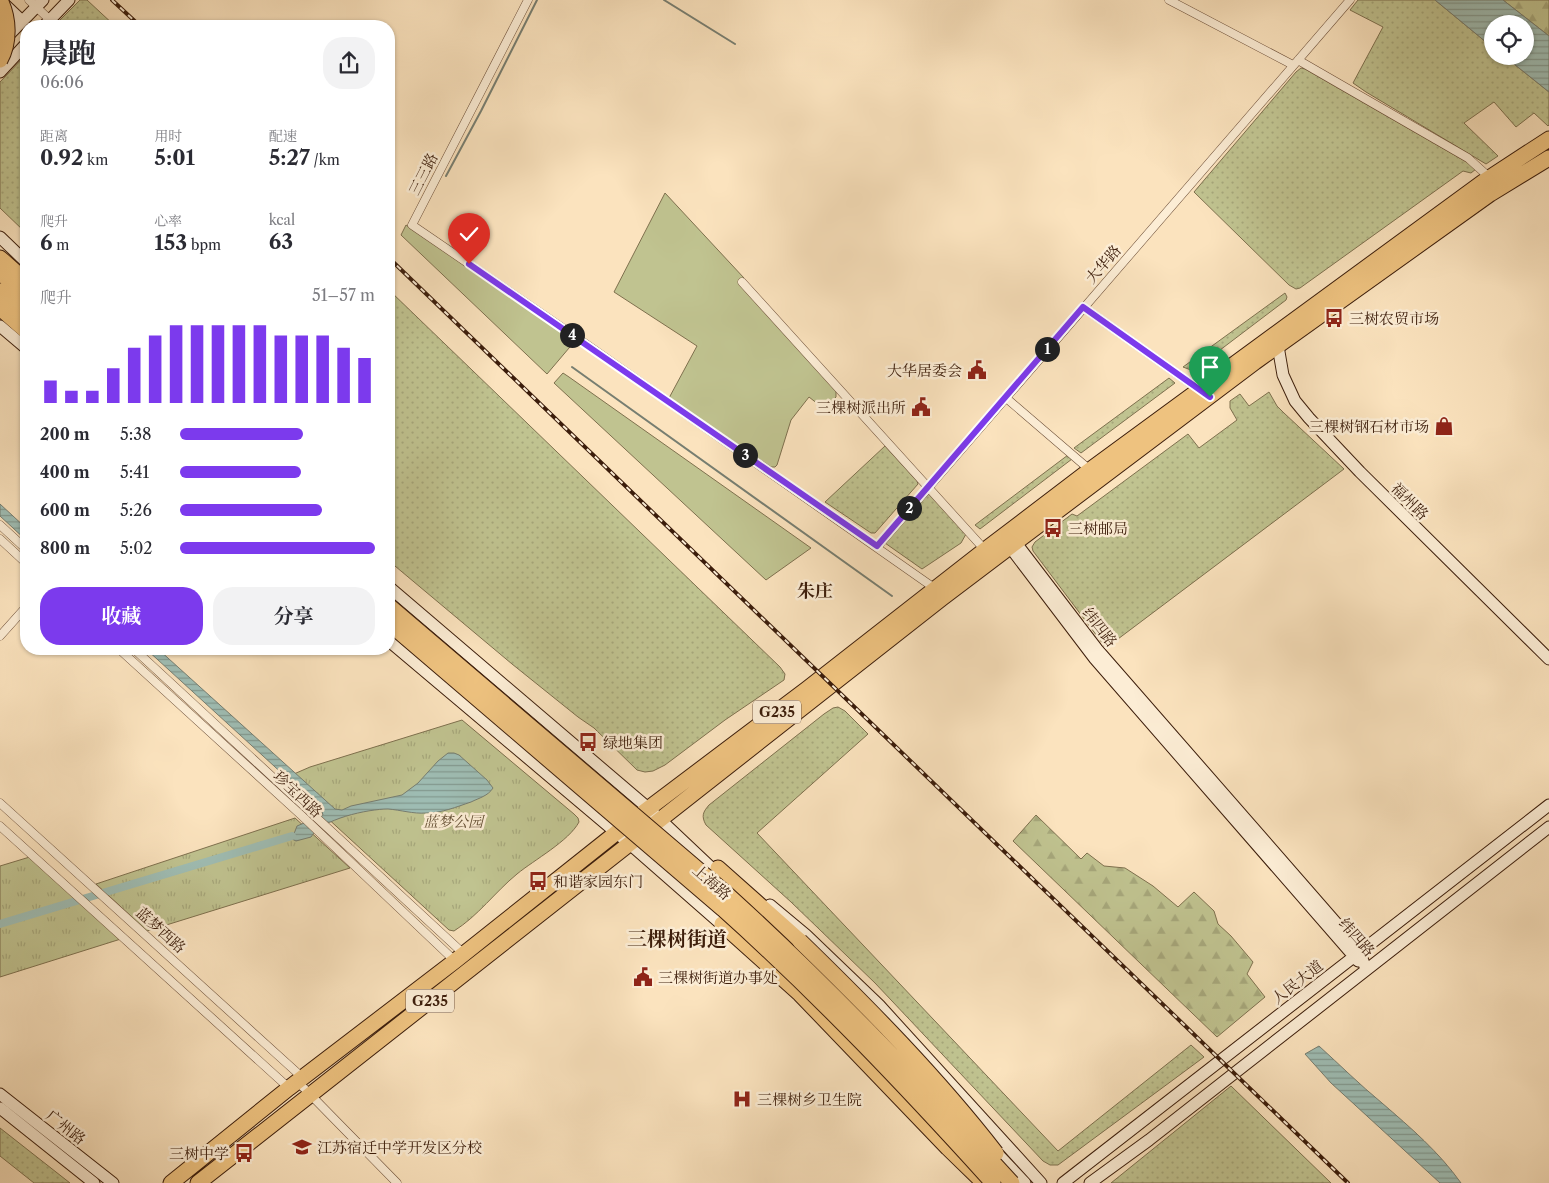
<!DOCTYPE html>
<html lang="zh">
<meta charset="utf-8">
<style>
:root{--surface:#fff;--page:#f2f2f3;--text:#2b2b33;--muted:#7c7c81;--accent:#7c3aed}
body{margin:0;font-family:"Libre Caslon Text","Noto Serif SC",serif;background:var(--page);color:var(--text);height:100vh;display:flex;flex-direction:column;font-size:19px;white-space:nowrap}
*{box-sizing:border-box;margin:0}
p{font-size:16px;color:var(--muted)}
.icon{flex:none;width:28px;height:28px;fill:none;stroke:currentColor;stroke-width:2;stroke-linecap:round;stroke-linejoin:round}
.map{position:relative;flex:1;overflow:hidden}
.panel{position:absolute;left:20px;top:20px;width:375px;height:635px;display:flex;flex-direction:column;background:var(--surface);border-radius:20px;box-shadow:0 1px 4px #0004}
.panel>*{flex:none}
.controls{position:absolute;left:1484px;top:15px;display:grid;gap:10px}
.controls a{display:grid;place-items:center;width:50px;height:50px;border-radius:50%;background:var(--surface);box-shadow:0 1px 4px #0004;font-size:25px}
.pin{position:absolute;display:grid;place-items:center;width:42px;height:42px;color:#fff;margin:-51px -21px;border-radius:50% 50% 50% 0;rotate:-45deg;box-shadow:0 0 5px #0007}
.pin .icon{rotate:45deg}
.km{position:absolute;width:25px;height:25px;margin:-12px;border-radius:50%;background:#222;color:#fff;font-size:14px;line-height:25px;text-align:center}
.round{display:grid;place-items:center;flex:none;width:52px;height:52px;border-radius:20px;background:var(--page)}
.summary{display:flex;align-items:center;justify-content:space-between;height:85px;padding:0 20px}
h1{font-size:28px;font-weight:700;line-height:38px}
.metrics{display:grid;grid-template-columns:repeat(3,1fr);gap:8px;height:85px;padding:5px 20px}
.metrics div{display:grid;align-content:center}
.metrics b{font-size:21px;font-weight:700}
.metrics small{font-size:14px;font-weight:400}
.metrics p{font-size:14px}
.chart{height:140px;padding:10px 20px}
.chart p{display:flex;justify-content:space-between}
.chart svg{width:100%;height:90px;margin-top:5px;stroke:var(--accent);stroke-width:6}
.button{display:flex;gap:10px;margin-top:auto;padding:10px 20px}
.button a{flex:1;height:58px;border-radius:20px;background:var(--accent);color:#fff;font-size:20px;font-weight:700;line-height:58px;text-align:center}
.button a+a{background:var(--page);color:var(--text)}
ul{padding:0 20px;list-style:none;font-size:16px}
li{display:grid;grid-template-columns:80px 60px 1fr;align-items:center;height:38px}
li i{height:12px;border-radius:6px;background:var(--accent)}
.map>svg:first-child{display:block}
.grass{fill:url(#grass-dots);stroke:#7e704e}
.forest{fill:url(#forest-firs);stroke:#7e704e}
.park{fill:url(#park-tufts);stroke:#7e704e}
.garden{fill:#c0c390;stroke:#7e704e}
.water{fill:url(#water-rules);stroke:#777e71}
.lines{fill:none;stroke-linecap:round;stroke-linejoin:round}
.stream{stroke:#777e71;stroke-width:2}
.canal{stroke:#9fbeb5;stroke-width:8}
.street-casing{stroke:#6c4e38;stroke-width:9}
.secondary-casing{stroke:#3c1d0b;stroke-width:13}
.highway-casing{stroke:#3c1d0b;stroke-width:17}
.street{stroke:#fcedd5;stroke-width:8}
.secondary{stroke:#fcedd5;stroke-width:11}
.highway{stroke:#eec27f;stroke-width:15}
.rail-casing{stroke:#3c1d0b;stroke-width:4}
.rail{stroke:#fcedd5;stroke-width:2;stroke-dasharray:5.5;stroke-linecap:butt}
.highway-bridge-casing{stroke:#3c1d0b;stroke-width:17;stroke-linecap:butt}
.highway-bridge{stroke:#eec27f;stroke-width:15}
.route-casing{stroke:#fff;stroke-width:10}
.route{stroke:#7c3aed;stroke-width:6}
.labels{text-anchor:middle;dominant-baseline:central;stroke-width:5;stroke-linejoin:round;paint-order:stroke}
.shield{fill:#fcedd5;stroke:#765b48;stroke-width:1}
.shield-label{font-size:14px;font-weight:bold;fill:#3c1d0b}
.street-label{font-size:15px;fill:#3c1d0b;stroke:#fcedd5}
.poi-label{font-size:15px;fill:#3c1d0b;stroke:#fcedd5;text-anchor:start}
.park-label{font-size:15px;font-style:italic;fill:#644f33;stroke:#fcedd5}
.quarter-label{font-size:18px;font-weight:bold;fill:#3c1d0b;stroke:#fcedd5}
.district-label{font-size:20px;font-weight:bold;fill:#3c1d0b;stroke:#fcedd5}
</style>
<div class="map">
<svg width="1549" height="1183" viewBox="0 0 1549 1183">
<defs>
<pattern id="grass-dots" width="8" height="8" patternUnits="userSpaceOnUse" patternTransform="scale(1.25)"><rect width="8" height="8" fill="#c0c390"/><path d="M2 2h.1M6 6h.1" fill="none" stroke="#a6a77b" stroke-width="1.8" stroke-linecap="round"/></pattern>
<pattern id="forest-firs" width="22" height="20" patternUnits="userSpaceOnUse" patternTransform="scale(1.25)"><rect width="22" height="20" fill="#c0c390"/><path d="M5 1l3.5 6h-7zM16 11l3.5 6h-7z" fill="#a6a77b"/></pattern>
<pattern id="park-tufts" width="24" height="20" patternUnits="userSpaceOnUse" patternTransform="scale(1.25)"><rect width="24" height="20" fill="#c0c390"/><path d="M3 7l-1-3M5 7V3M7 7l1-3M15 17l-1-3M17 17v-4M19 17l1-3" fill="none" stroke="#a6a77b"/></pattern>
<pattern id="water-rules" width="6" height="5" patternUnits="userSpaceOnUse" patternTransform="scale(1.25)"><rect width="6" height="5" fill="#9fbeb5"/><path d="M0 2.5h6" fill="none" stroke="#839a91"/></pattern>
</defs>
<rect width="100%" height="100%" fill="#fbe3be"/>
<filter id="stains"><feTurbulence type="fractalNoise" baseFrequency=".004" numOctaves="4"/><feColorMatrix values="0 0 0 0 .2 0 0 0 0 .09 0 0 0 0 .02 0 0 0 .5 -.17"/></filter>
<radialGradient id="worn" r=".72"><stop offset=".6" stop-color="#630" stop-opacity="0"/><stop offset="1" stop-color="#630" stop-opacity=".3"/></radialGradient>
<path class="grass" d="M80 0H87L115 26H54Z
M1358 0H1435L1492 47V56H1504L1549 92V125L1548 126 1534 113 1516 127 1494 102 1464 123 1498 156 1486 164 1366 92 1353 83 1383 27 1350 10Z
M26 55V233L0 208V82Z
M1301 68 1305 69 1470 164 1476 169 1471 173 1463 171 1300 288 1296 289 1289 285 1194 192 1296 72Z
M389 290 780 667 785 674 784 680 725 720 665 765 653 771 645 772 637 770 594 728 578 717 512 664 389 561Z
M1285 293 1287 297 1286 300 1195 369 1191 370 1183 367Z
M1169 378 1175 383 1081 453 1074 448Z
M1269 392 1277 406 1284 413 1344 469 1106 648 1033 551 1032 547 1035 542 1072 514 1077 516 1188 434 1199 448 1237 420 1230 408V401L1240 394 1249 406Z
M885 446 917 481 918 484 875 533H871L825 502Z
M1068 455 1072 459 980 529 975 525Z
M929 493 966 534 961 543 922 569 885 543Z
M838 707 845 711 868 734 757 833 1058 1151 1191 1045 1204 1057 1058 1165H1050L1043 1161 875 983 791 902 706 825C701 816 703 812 709 805L824 714 833 708Z
M1231 1086 1331 1183H1111Z
M0 1128 70 1183H34L0 1156Z"/>
<path class="forest" d="M1503 0H1549V36Z
M1036 815 1081 859 1087 853 1104 866 1125 868 1153 886 1178 907 1194 892 1214 911 1218 924 1231 936 1253 962 1247 974 1265 997 1217 1037 1013 841Z"/>
<path class="park" d="M462 720 574 814 578 818 579 822C569 841 534 860 517 874 495 892 478 916 454 931L449 930 324 815 321 809 287 777 310 767Z
M295 818 350 868 147 931 96 884Z
M33 856 124 938 0 977V866Z"/>
<path class="garden" d="M665 193 744 278 740 282 836 390V397L825 408H823L809 397 791 420 777 465 775 467H771L669 398 697 346 614 292Z
M406 225 575 341 547 374 401 235Z
M563 373 569 377 811 548 766 580 554 383Z"/>
<path class="water" d="M1435 0H1503L1549 36V92L1504 56H1525V24H1492V47Z
M0 504 26 528V540L0 516Z
M146 649H158L335 809 342 810 351 806 402 795 418 783 438 761 448 753H454L459 755 487 780 493 788C488 796 479 798 471 802 456 807 442 813 426 813 413 814 401 810 388 809 368 809 321 819 311 837L296 841 292 839 297 826 323 815 321 809Z
M1319 1046C1340 1065 1360 1085 1382 1103 1411 1128 1439 1152 1461 1183H1440L1331 1083 1305 1054Z"/>
<g class="lines">
<path class="stream" d="M664 0 735 44
M446 176 481 111 537 0
M572 367 892 596"/>
<path class="canal" d="M0 924 292 836"/>
<g class="street-casing">
<path id="street" d="M29 0 50 20
M528 0 412 225 583 342 930 585
M1169 0 1293 65
M1298 60 1468 158 1489 177
M742 282 985 550
M1083 307 1200 390
M1005 397 1090 470
M0 525 26 549
M0 539 26 563
M877 547 1350 0
M0 636 26 607
M119 649 301 815 455 961
M134 649 464 954
M0 803 303 1078
M0 826 289 1088
M298 1082 397 1183"/>
</g>
<g class="secondary-casing">
<path id="secondary" d="M1 1 22 21
M44 26 69 0
M4 40 43 0
M0 72 26 44
M0 237 26 262
M0 326 26 348
M1278 346 1283 375 1295 401 1309 418 1360 472 1549 659
M1016 543 1097 649 1358 948 1366 969
M1010 547 1095 659 1358 961
M389 587 648 808 721 877
M389 641 631 845 728 930
M770 905 806 935 879 1005 1041 1183
M776 929 828 979
M0 1094 113 1183
M0 1108 94 1183
M992 1148 1025 1183
M1063 1183 1549 805
M1090 1183 1149 1140 1549 827"/>
</g>
<g class="highway-casing">
<path id="highway" d="M0 258 26 281
M0 272 26 297
M0 291 26 315
M0 308 26 331
M718 868 800 941
M722 924 800 994 948 1148 984 1183
M171 1183 289 1088 455 961 616 833 807 689 985 550 1090 470 1483 182 1549 139
M198 1183 942 598 1255 362 1490 194 1549 158"/>
</g>
<use href="#street" class="street"/>
<use href="#secondary" class="secondary"/>
<use href="#highway" class="highway"/>
<g class="rail-casing">
<path id="rail" d="M112 0 140 26
M389 258 1348 1183"/>
</g>
<use href="#rail" class="rail"/>
<g class="highway-bridge-casing">
<path id="highway-bridge" d="M0 60C10 42 9 18 0 0
M389 606 729 896C829 987 921 1084 1012 1183
M389 623 723 909C819 995 907 1088 993 1183
M800 941C869 1008 937 1077 996 1153"/>
</g>
<use href="#highway-bridge" class="highway-bridge"/>
</g>
<g class="lines">
<g class="route-casing">
<path id="route" d="M469 264 877 546 1083 307 1210 397"/>
</g>
<use href="#route" class="route"/>
</g>
<defs>
<g id="bus-bare" transform="scale(1.5)"><path d="M-5-6H5V4H4V6H2V4H-2V6H-4V4H-5ZM-3.5-4V0h7V-4ZM-3.5 1.2v1.5H-2V1.2ZM2 1.2v1.5H3.5V1.2Z" fill="#8f2418" stroke="#fcedd5" stroke-width="2.5" paint-order="stroke"/></g>
<g id="civic-bare" transform="scale(1.5)"><path d="M-.6-6.5H3V-4.5H.6V-3L4-1V1h2V6H-6V1h2V-1L-.6-3ZM-1.2 2.5V6h2.4V2.5Z" fill="#8f2418" stroke="#fcedd5" stroke-width="2.5" paint-order="stroke"/></g>
<g id="shop-bare" transform="scale(1.5)"><path d="M-5-2.5h2.3a2.7 3.5 0 0 1 5.4 0H5L5.5 6h-11ZM-1.5-2.5h3a1.5 2.3 0 0 0-3 0Z" fill="#8f2418" stroke="#fcedd5" stroke-width="2.5" paint-order="stroke"/></g>
<g id="hospital-bare" transform="scale(1.5)"><path d="M-5-5h3v3.5h4V-5h3V5h-3V1.5h-4V5h-3Z" fill="#8f2418" stroke="#fcedd5" stroke-width="2.5" paint-order="stroke"/></g>
<g id="school-bare" transform="scale(1.5)"><path d="M0-5L7-2L0 1L-7-2ZM-4 1L0 2.5L4 1V4Q0 6-4 4Z" fill="#8f2418" stroke="#fcedd5" stroke-width="2.5" paint-order="stroke"/></g>
</defs>
<g fill-rule="evenodd">
<use href="#bus-bare" x="1334" y="318"/>
<use href="#civic-bare" x="977" y="370"/>
<use href="#civic-bare" x="921" y="407"/>
<use href="#shop-bare" x="1444" y="426"/>
<use href="#bus-bare" x="1053" y="528"/>
<use href="#bus-bare" x="588" y="742"/>
<use href="#bus-bare" x="538" y="881"/>
<use href="#civic-bare" x="643" y="977"/>
<use href="#hospital-bare" x="742" y="1099"/>
<use href="#school-bare" x="302" y="1147"/>
<use href="#bus-bare" x="244" y="1153"/>
</g>
<g class="labels">
<g class="shield">
<rect x="753" y="700.5" width="48" height="23" rx="4"/>
<rect x="406" y="989.5" width="48" height="23" rx="4"/>
</g>
<g class="shield-label">
<text x="777" y="712">G235</text>
<text x="430" y="1001">G235</text>
</g>
<g class="street-label">
<text transform="translate(423 174) rotate(-63)">三三路</text>
<text transform="translate(1103 264) rotate(-49)">大华路</text>
<text transform="translate(1410 501) rotate(45)">福州路</text>
<text transform="translate(1100 627) rotate(52)">纬四路</text>
<text transform="translate(298 794) rotate(43)">珍宝西路</text>
<text transform="translate(712 882) rotate(41)">上海路</text>
<text transform="translate(161 930) rotate(42)">蓝梦西路</text>
<text transform="translate(1357 937) rotate(49)">纬四路</text>
<text transform="translate(1297 982) rotate(-38)">人民大道</text>
<text transform="translate(66 1127) rotate(38)">广州路</text>
</g>
<g class="poi-label">
<text x="1349" y="318">三树农贸市场</text>
<text x="962" y="370" text-anchor="end">大华居委会</text>
<text x="906" y="407" text-anchor="end">三棵树派出所</text>
<text x="1429" y="426" text-anchor="end">三棵树钢石材市场</text>
<text x="1068" y="528">三树邮局</text>
<text x="603" y="742">绿地集团</text>
<text x="553" y="881">和谐家园东门</text>
<text x="658" y="977">三棵树街道办事处</text>
<text x="757" y="1099">三棵树乡卫生院</text>
<text x="317" y="1147">江苏宿迁中学开发区分校</text>
<text x="229" y="1153" text-anchor="end">三树中学</text>
</g>
<g class="park-label">
<text x="453" y="821">蓝梦公园</text>
</g>
<g class="quarter-label">
<text x="815" y="591">朱庄</text>
</g>
<g class="district-label">
<text x="677" y="939">三棵树街道</text>
</g>
</g>
<rect width="100%" height="100%" filter="url(#stains)"/>
<rect width="100%" height="100%" fill="url(#worn)"/>
</svg>
<div class="controls">
<a><svg class="icon" aria-label="locate" viewBox="0 0 24 24"><circle cx="12" cy="12" r="6"/><path d="M12 2v4M12 18v4M2 12h4M18 12h4"/></svg></a>
</div>
<div class="pin" style="left:1210px;top:397px;background:#1e9e55"><svg class="icon" aria-label="arrive" viewBox="0 0 24 24"><path d="M6 21V4h12l-3 4 3 4H6"/></svg></div>
<div class="pin" style="left:469px;top:264px;background:#d93025"><svg class="icon" aria-label="check" viewBox="0 0 24 24"><path d="M5 12l5 5 9-10"/></svg></div>
<b class="km" style="left:1047px;top:349px">1</b>
<b class="km" style="left:909px;top:508px">2</b>
<b class="km" style="left:745px;top:455px">3</b>
<b class="km" style="left:572px;top:335px">4</b>
<section class="panel">
<div class="summary"><div><h1>晨跑</h1><p>06:06</p></div><a class="round"><svg class="icon" aria-label="share" viewBox="0 0 24 24"><path d="M12 15V3M7 8l5-5 5 5M5 13v7h14v-7"/></svg></a></div>
<div class="metrics">
<div><p>距离</p><b>0.92<small> km</small></b></div>
<div><p>用时</p><b>5:01</b></div>
<div><p>配速</p><b>5:27<small> /km</small></b></div>
</div>
<div class="metrics">
<div><p>爬升</p><b>6<small> m</small></b></div>
<div><p>心率</p><b>153<small> bpm</small></b></div>
<div><p>kcal</p><b>63</b></div>
</div>
<div class="chart"><p><span>爬升</span>51–57 m</p>
<svg viewBox="0 0 160 44" preserveAspectRatio="none"><path d="M5 44V33M15 44V38M25 44V38M35 44V27M45 44V17M55 44V11M65 44V6M75 44V6M85 44V6M95 44V6M105 44V6M115 44V11M125 44V11M135 44V11M145 44V17M155 44V22"/></svg>
</div>
<ul>
<li><b>200 m</b>5:38<i style="width:63%"></i></li>
<li><b>400 m</b>5:41<i style="width:62%"></i></li>
<li><b>600 m</b>5:26<i style="width:73%"></i></li>
<li><b>800 m</b>5:02<i style="width:100%"></i></li>
</ul>
<div class="button"><a>收藏</a><a>分享</a></div>
</section>
</div>
